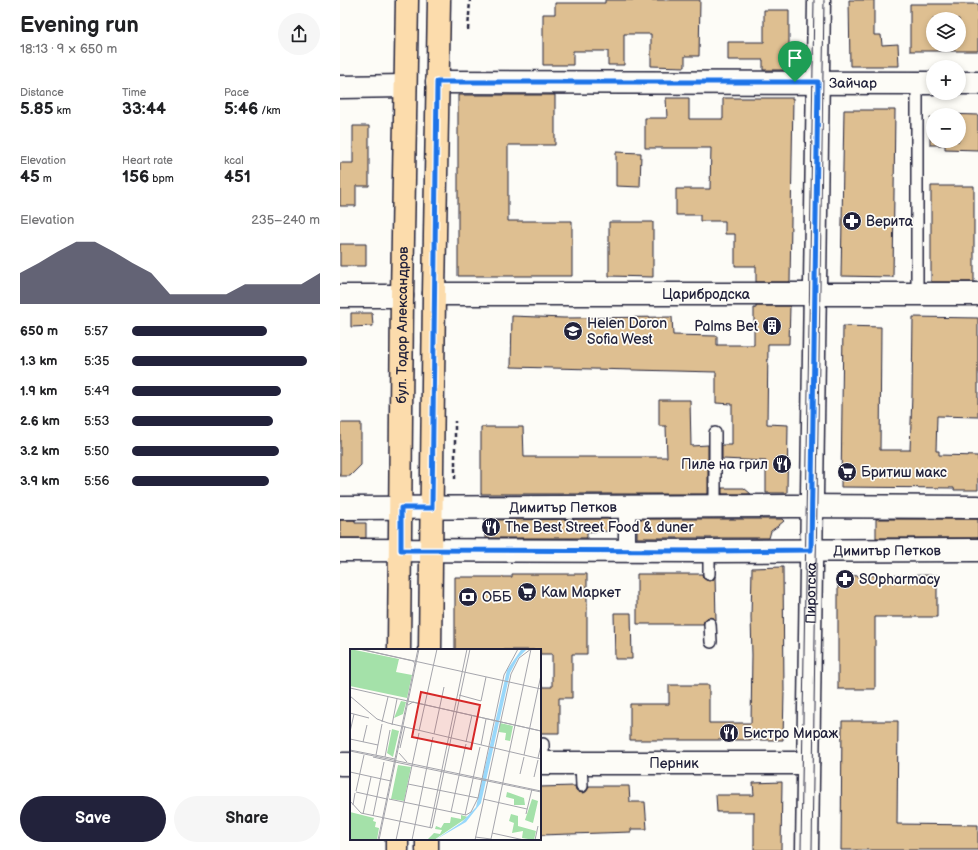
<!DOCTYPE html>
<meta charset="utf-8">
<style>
:root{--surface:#fff;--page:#f6f6f6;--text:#202124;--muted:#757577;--accent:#22223b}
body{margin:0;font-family:"Balsamiq Sans",sans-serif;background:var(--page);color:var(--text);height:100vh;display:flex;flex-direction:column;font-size:15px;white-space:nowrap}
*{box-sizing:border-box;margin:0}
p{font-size:13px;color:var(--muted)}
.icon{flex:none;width:22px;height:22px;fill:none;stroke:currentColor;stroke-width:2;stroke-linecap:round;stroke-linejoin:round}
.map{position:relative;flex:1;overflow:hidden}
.panel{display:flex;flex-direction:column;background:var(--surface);width:340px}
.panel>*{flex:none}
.buttons{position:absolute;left:586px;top:12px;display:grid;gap:8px}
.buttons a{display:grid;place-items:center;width:40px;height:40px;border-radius:50%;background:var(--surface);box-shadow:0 2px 6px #0003;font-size:20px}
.pin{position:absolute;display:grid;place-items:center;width:34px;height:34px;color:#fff;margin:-41px -17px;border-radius:50% 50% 50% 0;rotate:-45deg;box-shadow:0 0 4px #0007}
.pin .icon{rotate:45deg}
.round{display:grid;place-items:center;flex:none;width:42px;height:42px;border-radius:21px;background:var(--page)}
.overview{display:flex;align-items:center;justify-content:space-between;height:68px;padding:0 20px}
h1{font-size:22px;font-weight:600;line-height:30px}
.stats{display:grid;grid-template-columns:repeat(3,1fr);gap:6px;height:68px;padding:4px 20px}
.stats div{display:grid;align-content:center}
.stats b{font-size:17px;font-weight:600}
.stats small{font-size:11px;font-weight:400}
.stats p{font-size:11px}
.chart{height:112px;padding:8px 20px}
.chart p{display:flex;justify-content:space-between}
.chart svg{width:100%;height:72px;margin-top:4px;fill:var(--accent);opacity:.7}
.primary-button{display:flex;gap:8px;margin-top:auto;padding:8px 20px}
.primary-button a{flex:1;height:46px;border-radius:24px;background:var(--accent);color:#fff;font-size:16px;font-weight:600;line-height:46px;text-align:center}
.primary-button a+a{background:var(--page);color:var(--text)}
ul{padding:0 20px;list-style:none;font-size:13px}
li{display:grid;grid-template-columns:64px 48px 1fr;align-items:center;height:30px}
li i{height:10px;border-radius:5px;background:var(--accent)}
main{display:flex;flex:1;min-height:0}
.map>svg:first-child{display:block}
.building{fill:#debf91;stroke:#22223b;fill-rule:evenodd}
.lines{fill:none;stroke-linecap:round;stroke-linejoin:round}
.service-casing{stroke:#22223b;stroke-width:14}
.pedestrian-casing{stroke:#22223b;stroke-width:19}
.minor-casing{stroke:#22223b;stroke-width:25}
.primary-casing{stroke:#22223b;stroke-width:25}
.path{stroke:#22223b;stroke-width:2.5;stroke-dasharray:4 3;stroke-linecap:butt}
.service{stroke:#fdfcf7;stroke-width:11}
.pedestrian{stroke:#fdfcf7;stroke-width:16}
.minor{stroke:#fdfcf7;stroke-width:22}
.primary{stroke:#fcdcac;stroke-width:22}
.tram{stroke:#22223b;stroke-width:1}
.route-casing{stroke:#fff;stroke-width:8}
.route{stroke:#1a73e8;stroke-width:5}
.labels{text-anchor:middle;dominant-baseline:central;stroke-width:3.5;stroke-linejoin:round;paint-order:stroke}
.street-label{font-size:14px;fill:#22223b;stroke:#fdfcf7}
.poi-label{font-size:14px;fill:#22223b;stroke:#fdfcf7;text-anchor:start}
.inset-road{fill:none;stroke:#a5a5ac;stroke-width:1}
.view{fill:#d62828;fill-opacity:0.15;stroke:#d62828;stroke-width:2}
.inset-edge{fill:none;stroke:#22223b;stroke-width:2}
</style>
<main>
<section class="panel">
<div class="overview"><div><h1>Evening run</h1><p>18:13 · 9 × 650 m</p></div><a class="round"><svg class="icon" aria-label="share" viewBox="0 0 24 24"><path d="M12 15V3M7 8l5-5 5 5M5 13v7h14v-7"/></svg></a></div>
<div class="stats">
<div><p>Distance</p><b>5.85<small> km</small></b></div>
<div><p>Time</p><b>33:44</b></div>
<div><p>Pace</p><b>5:46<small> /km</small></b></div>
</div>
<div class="stats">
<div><p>Elevation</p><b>45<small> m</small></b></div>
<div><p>Heart rate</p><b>156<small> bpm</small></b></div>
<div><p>kcal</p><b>451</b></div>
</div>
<div class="chart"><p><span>Elevation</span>235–240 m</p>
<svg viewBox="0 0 160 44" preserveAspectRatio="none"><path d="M0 44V25L10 19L20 12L30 6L40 6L50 12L60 19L70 25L80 38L90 38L100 38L110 38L120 32L130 32L140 32L150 32L160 25V44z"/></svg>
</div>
<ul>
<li><b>650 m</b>5:57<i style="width:72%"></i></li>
<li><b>1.3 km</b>5:35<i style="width:93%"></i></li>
<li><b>1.9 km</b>5:49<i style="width:79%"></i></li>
<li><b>2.6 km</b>5:53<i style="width:75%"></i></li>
<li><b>3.2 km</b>5:50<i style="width:78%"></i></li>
<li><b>3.9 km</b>5:56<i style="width:73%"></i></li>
</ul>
<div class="primary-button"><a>Save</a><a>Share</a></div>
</section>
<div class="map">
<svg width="638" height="850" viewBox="0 0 638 850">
<rect width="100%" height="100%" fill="#fdfcf7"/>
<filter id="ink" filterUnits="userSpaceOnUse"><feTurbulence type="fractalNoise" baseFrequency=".025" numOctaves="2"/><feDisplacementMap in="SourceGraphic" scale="8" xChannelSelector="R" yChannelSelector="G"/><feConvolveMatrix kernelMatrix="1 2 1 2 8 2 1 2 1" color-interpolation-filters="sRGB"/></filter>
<g filter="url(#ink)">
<path class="building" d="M265 0H360L359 56H345V67L311 66V34H284V65H268V51H233V65H203V14H215V3H265Z
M509 0H534V35H541L542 45 558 44 559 66H510Z
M570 4H638V51H570ZM593 19H619V45H593Z
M424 10H449V70H423V60H388V42H424Z
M118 95H215V145H168V221H232V276H118Z
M326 98H349V119H383V98H453L450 282H416V266H395V234H385V221H360V215H336V189H370L371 148H305V118H327Z
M504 110H555L553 277 501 276Z
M605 114 638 115V150L605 149V145H590V118H593V141H619V115Z
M13 126H29V186H16V206H0V163H13Z
M276 152 301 153 300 187 276 186Z
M591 186H634V282H591Z
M269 222H313V277L269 276Z
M0 244H26V266H0Z
M416 306H450L449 344H428L427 424 448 425 447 493H426V461L382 459V445H392V404L376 403V372L171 367 172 316 224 318 332 317 333 335 377 336V345H414V308H416Z
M11 313H32L33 326 11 327Z
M573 317 638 318V417L597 416 596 451H599V455L638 456V490H614V488L501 487 503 326 541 327 540 450H570L572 395Z
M319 400H350L351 446 368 445V494H141V427H183L184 457H327L326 426H319Z
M0 423H21V465L10 476H0Z
M382 488H404L411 494H382Z
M270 519V531L247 532V538H145V520Z
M297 519H442L444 521 438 526 431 531 429 538H297Z
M536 519H638V538H536Z
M0 520H15V523H26V538H0Z
M443 567 444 692 443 740H290V704H329V685H369V723H411L412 655 411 618 412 568Z
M172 574H247V654H232V698H219V733H200V687H212V654H200V650H115V577H172Z
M297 574H362L363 578 366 580 369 581 373 580 375 576 376 620 373 618 369 617 367 618 364 621 363 624H297Z
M597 575V617H535V689H498V576Z
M274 613H291L292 659H275Z
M502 721H558L557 824 638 825V850H501Z
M442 782 441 850H414V812H377L376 795H414L413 783Z
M235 786 236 790 239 792 242 793 246 792 248 789 249 786H289L290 802H305L307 829H291V832L200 835V787Z"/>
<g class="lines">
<g class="service-casing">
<path id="service" d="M577 294V83
M375 507V433
M369 551V574
M370 624 371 642
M203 744V763
M241 763 242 786"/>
</g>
<g class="pedestrian-casing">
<path id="pedestrian" d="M287 507V551"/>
</g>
<g class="minor-casing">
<g id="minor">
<path id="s1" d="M97 82 593 83"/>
<path d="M619 83H638"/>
<path d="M0 87 65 86"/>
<path id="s2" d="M94 294H638"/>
<path d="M0 296H62"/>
<path id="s3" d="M0 508 452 506 638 507"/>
<path id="s4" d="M0 550 369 551 638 550"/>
<path id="s5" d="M200 763H468"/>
<path d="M0 764H11"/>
<path id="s6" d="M467 850 479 0"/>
</g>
</g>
<g class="primary-casing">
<g id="primary">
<path id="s7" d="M59 650 62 296 67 0"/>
<path d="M90 650 94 294 99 0"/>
<path d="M57 850V839"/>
<path d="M87 850V839"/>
</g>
</g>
<path class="path" d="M128 30 130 0
M115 479V421"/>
<use href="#service" class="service"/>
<use href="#pedestrian" class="pedestrian"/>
<use href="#minor" class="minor"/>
<use href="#primary" class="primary"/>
<path class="tram" d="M461 850 474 0
M472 850 484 0"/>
</g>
</g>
<g class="lines" filter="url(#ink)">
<g class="route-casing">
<path id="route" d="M97 82H478L471 550 369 551 61 550V508H92Z"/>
</g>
<use href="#route" class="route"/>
</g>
<defs>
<g id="pharmacy-disc" transform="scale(1)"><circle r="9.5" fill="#22223b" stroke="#fdfcf7"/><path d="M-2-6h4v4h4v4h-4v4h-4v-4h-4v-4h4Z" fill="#fff"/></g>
<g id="building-disc" transform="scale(1)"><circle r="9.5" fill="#22223b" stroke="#fdfcf7"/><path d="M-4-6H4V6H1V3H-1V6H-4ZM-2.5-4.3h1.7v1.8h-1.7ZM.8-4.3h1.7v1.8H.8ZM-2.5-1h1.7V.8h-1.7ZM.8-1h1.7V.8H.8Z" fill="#fff"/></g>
<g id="school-disc" transform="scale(1)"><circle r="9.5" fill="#22223b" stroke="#fdfcf7"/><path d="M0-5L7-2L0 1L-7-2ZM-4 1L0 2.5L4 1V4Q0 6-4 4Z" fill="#fff"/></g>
<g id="restaurant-disc" transform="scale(1)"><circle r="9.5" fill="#22223b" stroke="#fdfcf7"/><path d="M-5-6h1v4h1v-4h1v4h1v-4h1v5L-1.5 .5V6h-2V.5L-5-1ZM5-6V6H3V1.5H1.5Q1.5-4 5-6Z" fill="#fff"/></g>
<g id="supermarket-disc" transform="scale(1)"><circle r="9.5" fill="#22223b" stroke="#fdfcf7"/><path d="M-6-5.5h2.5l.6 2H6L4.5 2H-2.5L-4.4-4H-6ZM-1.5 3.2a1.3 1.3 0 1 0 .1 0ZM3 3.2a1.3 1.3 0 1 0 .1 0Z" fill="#fff"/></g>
<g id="bank-disc" transform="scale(1)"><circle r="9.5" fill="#22223b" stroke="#fdfcf7"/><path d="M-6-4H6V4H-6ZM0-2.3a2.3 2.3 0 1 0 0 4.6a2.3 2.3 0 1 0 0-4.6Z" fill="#fff"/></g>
</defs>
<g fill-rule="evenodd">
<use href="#pharmacy-disc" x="512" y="221"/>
<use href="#building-disc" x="432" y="326"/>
<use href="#school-disc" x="233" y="331"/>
<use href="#restaurant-disc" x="442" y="464"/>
<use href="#supermarket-disc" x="507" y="472"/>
<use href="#restaurant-disc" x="151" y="527"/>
<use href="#pharmacy-disc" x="505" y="579"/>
<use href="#supermarket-disc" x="187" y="592"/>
<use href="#bank-disc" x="128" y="597"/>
<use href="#restaurant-disc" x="389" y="733"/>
</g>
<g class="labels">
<g class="street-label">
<text stroke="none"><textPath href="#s1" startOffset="416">Зайчар</textPath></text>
<text stroke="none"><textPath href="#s2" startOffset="272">Царибродска</textPath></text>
<text stroke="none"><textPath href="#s7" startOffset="325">бул. Тодор Александров</textPath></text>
<text stroke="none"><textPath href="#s3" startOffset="223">Димитър Петков</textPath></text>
<text stroke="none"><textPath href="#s4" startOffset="547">Димитър Петков</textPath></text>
<text stroke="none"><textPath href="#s6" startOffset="257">Пиротска</textPath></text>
<text stroke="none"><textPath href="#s5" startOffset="134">Перник</textPath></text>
</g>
<g class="poi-label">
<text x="526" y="221">Верита</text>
<text x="247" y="323">Helen Doron<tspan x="247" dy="16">Sofia West</tspan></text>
<text x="418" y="326" text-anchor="end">Palms Bet</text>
<text x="428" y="464" text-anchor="end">Пиле на грил</text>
<text x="521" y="472">Бритиш макс</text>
<text x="165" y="527">The Best Street Food &amp; duner</text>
<text x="519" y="579">SOpharmacy</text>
<text x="201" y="592">Кам Маркет</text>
<text x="142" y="597">ОББ</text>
<text x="403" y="733">Бистро Мираж</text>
</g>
</g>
<g transform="translate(10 649)">
<rect width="191" height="191" fill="#fdfcf7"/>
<path d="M0 0 49 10 46 23 62 26 57 49 0 37ZM51 52 56 53 53 65 44 69ZM150 74 163 77 160 92 155 91 156 84 149 83ZM42 80 49 82 43 108 37 104ZM48 116 61 118 54 152 41 150ZM157 143 174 149 175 156H164V150L156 148ZM182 150 188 152 183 174 175 171ZM0 163 24 169 23 172 26 173 25 178 29 179 27 191H0ZM161 165 168 167V177L186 182 184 191 172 189 173 182 162 184 164 174 159 172ZM111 166 118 168 84 191H77L84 184 90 185 92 181 85 180 86 177 91 179 94 174H100L101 168 111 170Z" fill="#a4e1a9"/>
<path d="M177 0 168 9 160 24 131 154 116 173 85 191 112 173 126 158 157 21 171 1Z" fill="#99d8fb"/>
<path class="inset-road" d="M9 0 63 12 66 16M10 0 191 40M0 39 191 82M109 46 131 52 136 28M0 47 27 70 38 74 191 110M58 56 63 53 191 82M0 64 19 69M32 73 38 48M42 76 47 50M69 82 87 0M0 83 4 65M84 85 94 38M0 90 28 96M13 93 17 76M116 93 122 66M131 96 136 70M50 99 55 77M0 101 45 110M0 102 191 142M49 104 57 113M26 106 32 75M174 106 191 26M23 108 45 113M35 108 40 81M188 109 191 96M45 113 191 143M0 123 41 132M170 125 174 108M184 128 188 111M58 135 128 149M6 142 14 106M6 143 37 150M39 150 116 166 121 163 128 149 154 26 168 0M133 150 177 160M0 152 11 164 82 179 120 0M3 156 5 144M101 163 116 95M13 165 21 128M176 165 182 140M115 166 130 98M23 167 34 113M80 178 117 0M142 184 174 191M125 188 141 190 181 0M28 191 68 0M29 191 69 0M46 191 69 84M62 191 83 88M125 191 161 25 169 9 181 0M185 191 188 177"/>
<path class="view" d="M71 43 130 56 121 100 62 88Z"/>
<rect width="191" height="191" class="inset-edge"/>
</g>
</svg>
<div class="buttons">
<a><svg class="icon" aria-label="layers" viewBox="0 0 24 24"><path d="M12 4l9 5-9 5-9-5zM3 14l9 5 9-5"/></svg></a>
<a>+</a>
<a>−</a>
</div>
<div class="pin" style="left:455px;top:82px;background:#1e9e55"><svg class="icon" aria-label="arrive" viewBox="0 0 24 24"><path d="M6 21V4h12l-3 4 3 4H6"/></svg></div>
</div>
</main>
